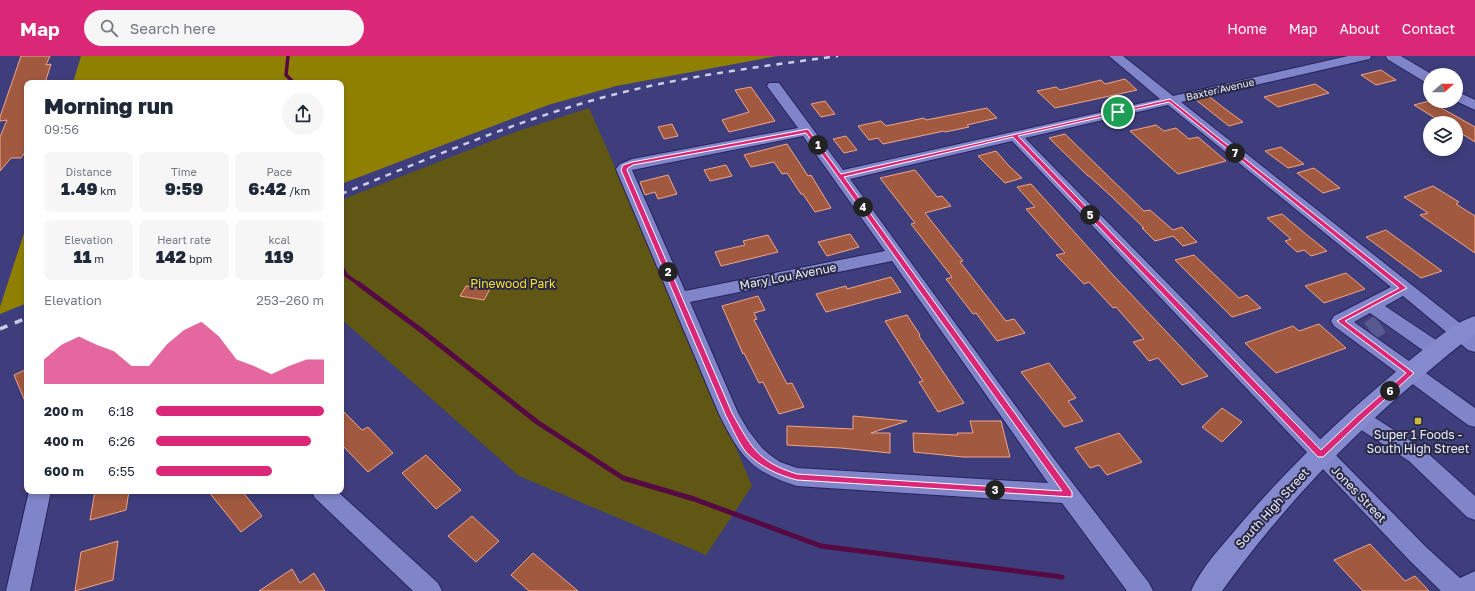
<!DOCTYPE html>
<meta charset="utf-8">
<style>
:root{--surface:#fff;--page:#f6f6f7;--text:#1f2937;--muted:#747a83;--accent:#db2777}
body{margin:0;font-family:"Golos Text",sans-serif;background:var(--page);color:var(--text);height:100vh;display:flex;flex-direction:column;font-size:15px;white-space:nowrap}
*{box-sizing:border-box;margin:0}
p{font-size:13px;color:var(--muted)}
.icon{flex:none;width:22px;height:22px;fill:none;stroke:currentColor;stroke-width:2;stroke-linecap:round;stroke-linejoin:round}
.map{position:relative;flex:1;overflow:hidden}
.sheet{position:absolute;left:24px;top:24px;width:320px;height:414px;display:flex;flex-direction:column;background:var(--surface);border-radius:8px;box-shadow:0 2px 6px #0003}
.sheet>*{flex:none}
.needle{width:26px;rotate:70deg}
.tools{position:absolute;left:1423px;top:12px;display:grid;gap:8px}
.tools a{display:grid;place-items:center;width:40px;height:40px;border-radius:50%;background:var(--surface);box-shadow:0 2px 6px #0003;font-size:20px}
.pin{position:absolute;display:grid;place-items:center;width:34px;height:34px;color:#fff;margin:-17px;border:2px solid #fff;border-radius:50%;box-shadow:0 1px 4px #0007}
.km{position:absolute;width:20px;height:20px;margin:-10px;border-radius:50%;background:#222;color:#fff;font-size:11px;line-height:20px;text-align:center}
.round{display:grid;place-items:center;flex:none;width:42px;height:42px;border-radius:21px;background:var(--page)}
.head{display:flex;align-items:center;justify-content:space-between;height:68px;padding:0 20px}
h1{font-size:22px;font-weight:800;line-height:30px}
.metrics{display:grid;grid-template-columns:repeat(3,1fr);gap:6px;height:68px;padding:4px 20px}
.metrics div{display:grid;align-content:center;border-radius:8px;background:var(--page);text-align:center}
.metrics b{font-size:17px;font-weight:800}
.metrics small{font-size:11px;font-weight:400}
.metrics p{font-size:11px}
.chart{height:112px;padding:8px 20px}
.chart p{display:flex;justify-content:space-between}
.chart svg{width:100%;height:72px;margin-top:4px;fill:var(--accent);opacity:.7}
ul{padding:0 20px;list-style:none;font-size:13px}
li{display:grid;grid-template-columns:64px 48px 1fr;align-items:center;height:30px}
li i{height:10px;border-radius:5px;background:var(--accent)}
header{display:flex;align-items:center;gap:24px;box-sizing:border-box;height:56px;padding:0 20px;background:var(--accent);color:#fff}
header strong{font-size:19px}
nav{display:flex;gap:22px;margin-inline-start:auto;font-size:14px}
.search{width:280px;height:36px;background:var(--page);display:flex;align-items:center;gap:10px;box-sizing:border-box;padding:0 14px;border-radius:22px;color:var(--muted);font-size:15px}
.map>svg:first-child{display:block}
.green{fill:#615715}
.forest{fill:#908002}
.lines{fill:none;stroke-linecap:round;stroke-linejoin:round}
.stream-far1{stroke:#560943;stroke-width:3.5}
.stream{stroke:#560943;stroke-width:5}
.building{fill:#a1593f;stroke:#f4a488}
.minor-tunnel{stroke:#585990;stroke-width:20;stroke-dasharray:20 10;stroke-linecap:butt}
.minor-casing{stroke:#26225e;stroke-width:2}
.major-casing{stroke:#26225e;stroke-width:2}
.minor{fill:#8084c9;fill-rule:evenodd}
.major{fill:#8589ce;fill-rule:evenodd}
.rail-far1{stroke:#cdcee6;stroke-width:2.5;stroke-dasharray:6 6;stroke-linecap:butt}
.rail{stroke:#cdcee6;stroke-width:3.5;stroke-dasharray:8 8;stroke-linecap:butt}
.route{fill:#db2777;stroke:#fff;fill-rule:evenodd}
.poi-dot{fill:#ccb938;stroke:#282a46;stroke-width:1.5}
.labels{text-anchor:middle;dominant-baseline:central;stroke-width:4;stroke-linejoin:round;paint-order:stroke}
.far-street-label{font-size:10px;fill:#eeefff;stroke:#282a46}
.street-label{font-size:12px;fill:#eeefff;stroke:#282a46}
.park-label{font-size:12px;fill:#fde21d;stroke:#282a46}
.poi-label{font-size:12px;fill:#eeefff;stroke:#282a46}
</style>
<header>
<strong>Map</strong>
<div class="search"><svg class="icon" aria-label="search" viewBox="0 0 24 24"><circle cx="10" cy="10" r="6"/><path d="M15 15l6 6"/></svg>Search here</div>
<nav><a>Home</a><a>Map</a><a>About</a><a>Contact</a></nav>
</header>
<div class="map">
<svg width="1475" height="535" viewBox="0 0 1475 535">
<rect width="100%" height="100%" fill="#3e3e7c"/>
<path class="green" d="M589 52 676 249 752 430 706 499 519 420 341 263V144L518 75Z"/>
<path class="forest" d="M81 0H777L616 30 548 49 341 128V27H73Z
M27 168V247L0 258V251Z"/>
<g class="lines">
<path class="stream-far1" d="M288 0 286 19 294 27
M341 209 346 219 360 229"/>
<path class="stream" d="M359 228 422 275 537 366 623 422 694 443 821 490 1062 521"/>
</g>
<path class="building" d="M21 0H50L46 9 51 8 45 27H27V93L21 102H11L0 115V81L7 64 0 65V61Z
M1381 14 1396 24 1376 29 1361 19Z
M1125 23 1137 34 1055 52 1037 35 1056 31 1060 34 1101 24 1105 28Z
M1315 28 1329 37 1278 51 1264 41Z
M751 31 775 65 729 76 722 64 749 56 735 34Z
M1210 41 1224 52 1243 66 1229 70 1196 44Z
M825 45 835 58 821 61 811 48Z
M1429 45 1475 71V86L1456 74V67H1443L1414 49Z
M987 52 997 62 967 69 969 71 945 76 944 75 883 88 878 82 869 84 858 70 881 65 886 70 924 62 926 64Z
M672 68 678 80 664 83 658 71Z
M1156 69 1164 75 1176 72 1189 83 1198 81 1226 105 1178 118 1130 75Z
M1065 78 1144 155 1150 154 1173 174 1182 171 1197 186 1183 190 1173 180 1155 185 1142 172H1144L1112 141 1089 120H1088L1049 82Z
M846 80 857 94 844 97 833 83Z
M787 88 808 120 811 119 831 152 815 156 803 138H801L787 117 782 118 774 106 751 111 744 99Z
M1281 91 1304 108 1288 112 1265 95Z
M996 95 1009 110 1022 122 1005 127 978 100Z
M726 109 732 120 710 125 704 114Z
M1314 112 1340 132 1323 137 1297 117Z
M915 114 937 141 942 140 951 150 925 157 963 205 960 206 1006 265 1014 263 1025 277 997 285 976 257 973 258 946 223 952 221 911 168 915 167 880 122Z
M668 119 677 138 658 143 655 136 645 139 640 126Z
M1031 128 1113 219 1208 320 1182 329 1158 302 1149 305 1133 286 1144 283 1116 251 1113 252 1089 226 1084 228 1056 199 1065 197 1026 153 1035 151 1017 131Z
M1433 130 1459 146 1456 148 1475 160V197L1420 159 1428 157 1404 141Z
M1282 158 1307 179 1327 195 1311 200 1304 194 1297 196 1285 185 1291 183 1267 162Z
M1386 174 1442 215 1421 222 1366 181Z
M850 178 859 191 827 200 818 186Z
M768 179 778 196 721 210 715 196 745 189 743 185Z
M1194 199 1239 242 1247 239 1261 252 1232 261 1175 204Z
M1346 217 1365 233 1324 247 1305 230Z
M891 221 901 236 826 256 816 238 846 230 847 233Z
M466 230 490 233 484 244 460 240Z
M758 240 765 254 754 257 757 263 754 264 787 328 792 327 804 351 779 358 763 326 759 327 744 297 743 298 722 250Z
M907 259 920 279 919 280 964 347 938 356 919 326 923 325 885 265Z
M1319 268 1346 292 1276 317 1245 287 1293 270 1299 275Z
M1049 307 1076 342 1068 345 1083 365 1064 371 1021 316Z
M27 313V350L14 319Z
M1222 352 1242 366 1222 386 1202 371Z
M341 353 362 374 368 371 393 397 368 416 341 388Z
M853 360 907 365 871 377H890V397L841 392 787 389V370L853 373Z
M970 365H1001L1010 401H963L914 396 913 377 958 379 957 377H973Z
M1119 377 1142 406 1107 419 1099 409 1090 412 1075 392Z
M426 399 461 434 436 453 402 417Z
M95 435H129L126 454 90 464Z
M208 435H242L262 460 241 476Z
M472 460 499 485 476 506 448 480Z
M118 485 113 524 75 535 81 496Z
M1370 488 1405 525 1415 520 1429 535H1363L1334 504Z
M533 497 578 535H529L511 519Z
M292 513 300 527 314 517 325 535H259Z"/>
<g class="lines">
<path class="minor-tunnel" d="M1370 275 1380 268"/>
<g class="minor-casing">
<path id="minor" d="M1109 0H1123L1173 40 1348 0H1371L1370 3 1365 4 1181 46 1475 279V296L1468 294 1403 240 1385 250 1445 290 1447 295 1445 300 1438 302 1431 300 1370 257 1354 266 1475 352V371L1468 369 1334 270 1331 265 1334 260 1391 231 1168 49 1025 82 1426 491 1460 522 1475 515V535H1441L1410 505 1012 85 850 123 1055 404 1149 527 1153 535H1127L1062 447 797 430C751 416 740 400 719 358L616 113 620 108 632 103 798 72 767 30 769 27H779L843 114 1160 43ZM803 80 885 195 685 235 632 114ZM892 205 1048 427 797 412 780 406 770 399 762 392 748 374 738 357 690 246Z
M1386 0H1401L1433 19H1430V27L1425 26 1387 3Z
M1456 35 1475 44V54L1456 45Z
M1359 354 1366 356 1423 393 1475 440V464L1467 461 1409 405 1352 368 1349 362 1352 356Z
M29 435H51L30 535H6Z
M311 435H337L438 527 442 535H413L315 442Z"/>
</g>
<g class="major-casing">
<path id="major" d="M1475 260V279C1455 291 1438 308 1420 322 1346 384 1279 456 1222 535H1191C1201 512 1221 491 1237 472 1290 409 1351 352 1415 300 1434 286 1452 267 1475 260Z"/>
</g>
<use href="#minor" class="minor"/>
<use href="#major" class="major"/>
<path class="rail-far1" d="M341 138C433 101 524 61 620 37 692 19 765 10 838 0"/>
<path class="rail" d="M0 273 27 262"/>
</g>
<path class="route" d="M1170 43 1407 232 1345 265 1414 317 1362 364 1323 401H1318L1013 81 844 121 1072 436V441L797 424C778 419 760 411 746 396 738 386 732 371 726 360L621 114 623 109 632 106 808 73 841 118ZM1169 46 1399 232 1337 265 1406 317 1357 360 1321 394 1018 80ZM806 77 838 121 1062 435 797 418C758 406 751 391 732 357L627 114 628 112 633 109Z"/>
<rect class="poi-dot" x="1414" y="361" width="8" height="8" rx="2"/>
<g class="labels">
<g class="far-street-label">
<text transform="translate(1220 33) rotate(-13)">Baxter Avenue</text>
</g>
<g class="street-label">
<text transform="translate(788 220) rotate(-11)">Mary Lou Avenue</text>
<text transform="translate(1359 438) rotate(46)">Jones Street</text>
<text transform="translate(1272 452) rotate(-48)">South High Street</text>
</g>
<g class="park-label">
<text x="513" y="227">Pinewood Park</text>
</g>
<g class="poi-label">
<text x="1418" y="378">Super 1 Foods -<tspan x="1418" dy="14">South High Street</tspan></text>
</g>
</g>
</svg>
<div class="tools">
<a><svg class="needle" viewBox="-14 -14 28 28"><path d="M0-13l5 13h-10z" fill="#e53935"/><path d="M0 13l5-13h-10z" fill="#747a83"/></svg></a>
<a><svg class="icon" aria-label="layers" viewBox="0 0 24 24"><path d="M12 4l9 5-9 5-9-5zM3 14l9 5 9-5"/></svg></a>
</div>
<div class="pin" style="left:1118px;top:56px;background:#1e9e55"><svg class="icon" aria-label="arrive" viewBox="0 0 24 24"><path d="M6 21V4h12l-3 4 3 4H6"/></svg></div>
<b class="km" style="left:818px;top:89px">1</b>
<b class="km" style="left:668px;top:216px">2</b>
<b class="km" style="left:995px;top:434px">3</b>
<b class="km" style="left:863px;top:151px">4</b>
<b class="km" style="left:1090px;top:159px">5</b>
<b class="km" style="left:1390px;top:335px">6</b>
<b class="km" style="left:1235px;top:97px">7</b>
<section class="sheet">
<div class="head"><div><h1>Morning run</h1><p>09:56</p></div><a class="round"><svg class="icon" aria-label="share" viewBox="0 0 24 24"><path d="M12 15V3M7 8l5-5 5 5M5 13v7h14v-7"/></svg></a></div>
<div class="metrics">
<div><p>Distance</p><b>1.49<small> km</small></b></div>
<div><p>Time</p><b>9:59</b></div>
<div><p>Pace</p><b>6:42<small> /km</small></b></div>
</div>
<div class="metrics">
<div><p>Elevation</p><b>11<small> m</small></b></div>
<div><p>Heart rate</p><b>142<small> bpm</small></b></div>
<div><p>kcal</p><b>119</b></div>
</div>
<div class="chart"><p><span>Elevation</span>253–260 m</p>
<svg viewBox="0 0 160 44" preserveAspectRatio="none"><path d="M0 44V29L10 20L20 15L30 20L40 24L50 33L60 33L70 20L80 11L90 6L100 15L110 29L120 33L130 38L140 33L150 29L160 29V44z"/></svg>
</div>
<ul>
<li><b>200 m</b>6:18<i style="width:100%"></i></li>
<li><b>400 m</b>6:26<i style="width:92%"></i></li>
<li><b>600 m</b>6:55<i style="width:69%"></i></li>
</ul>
</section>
</div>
